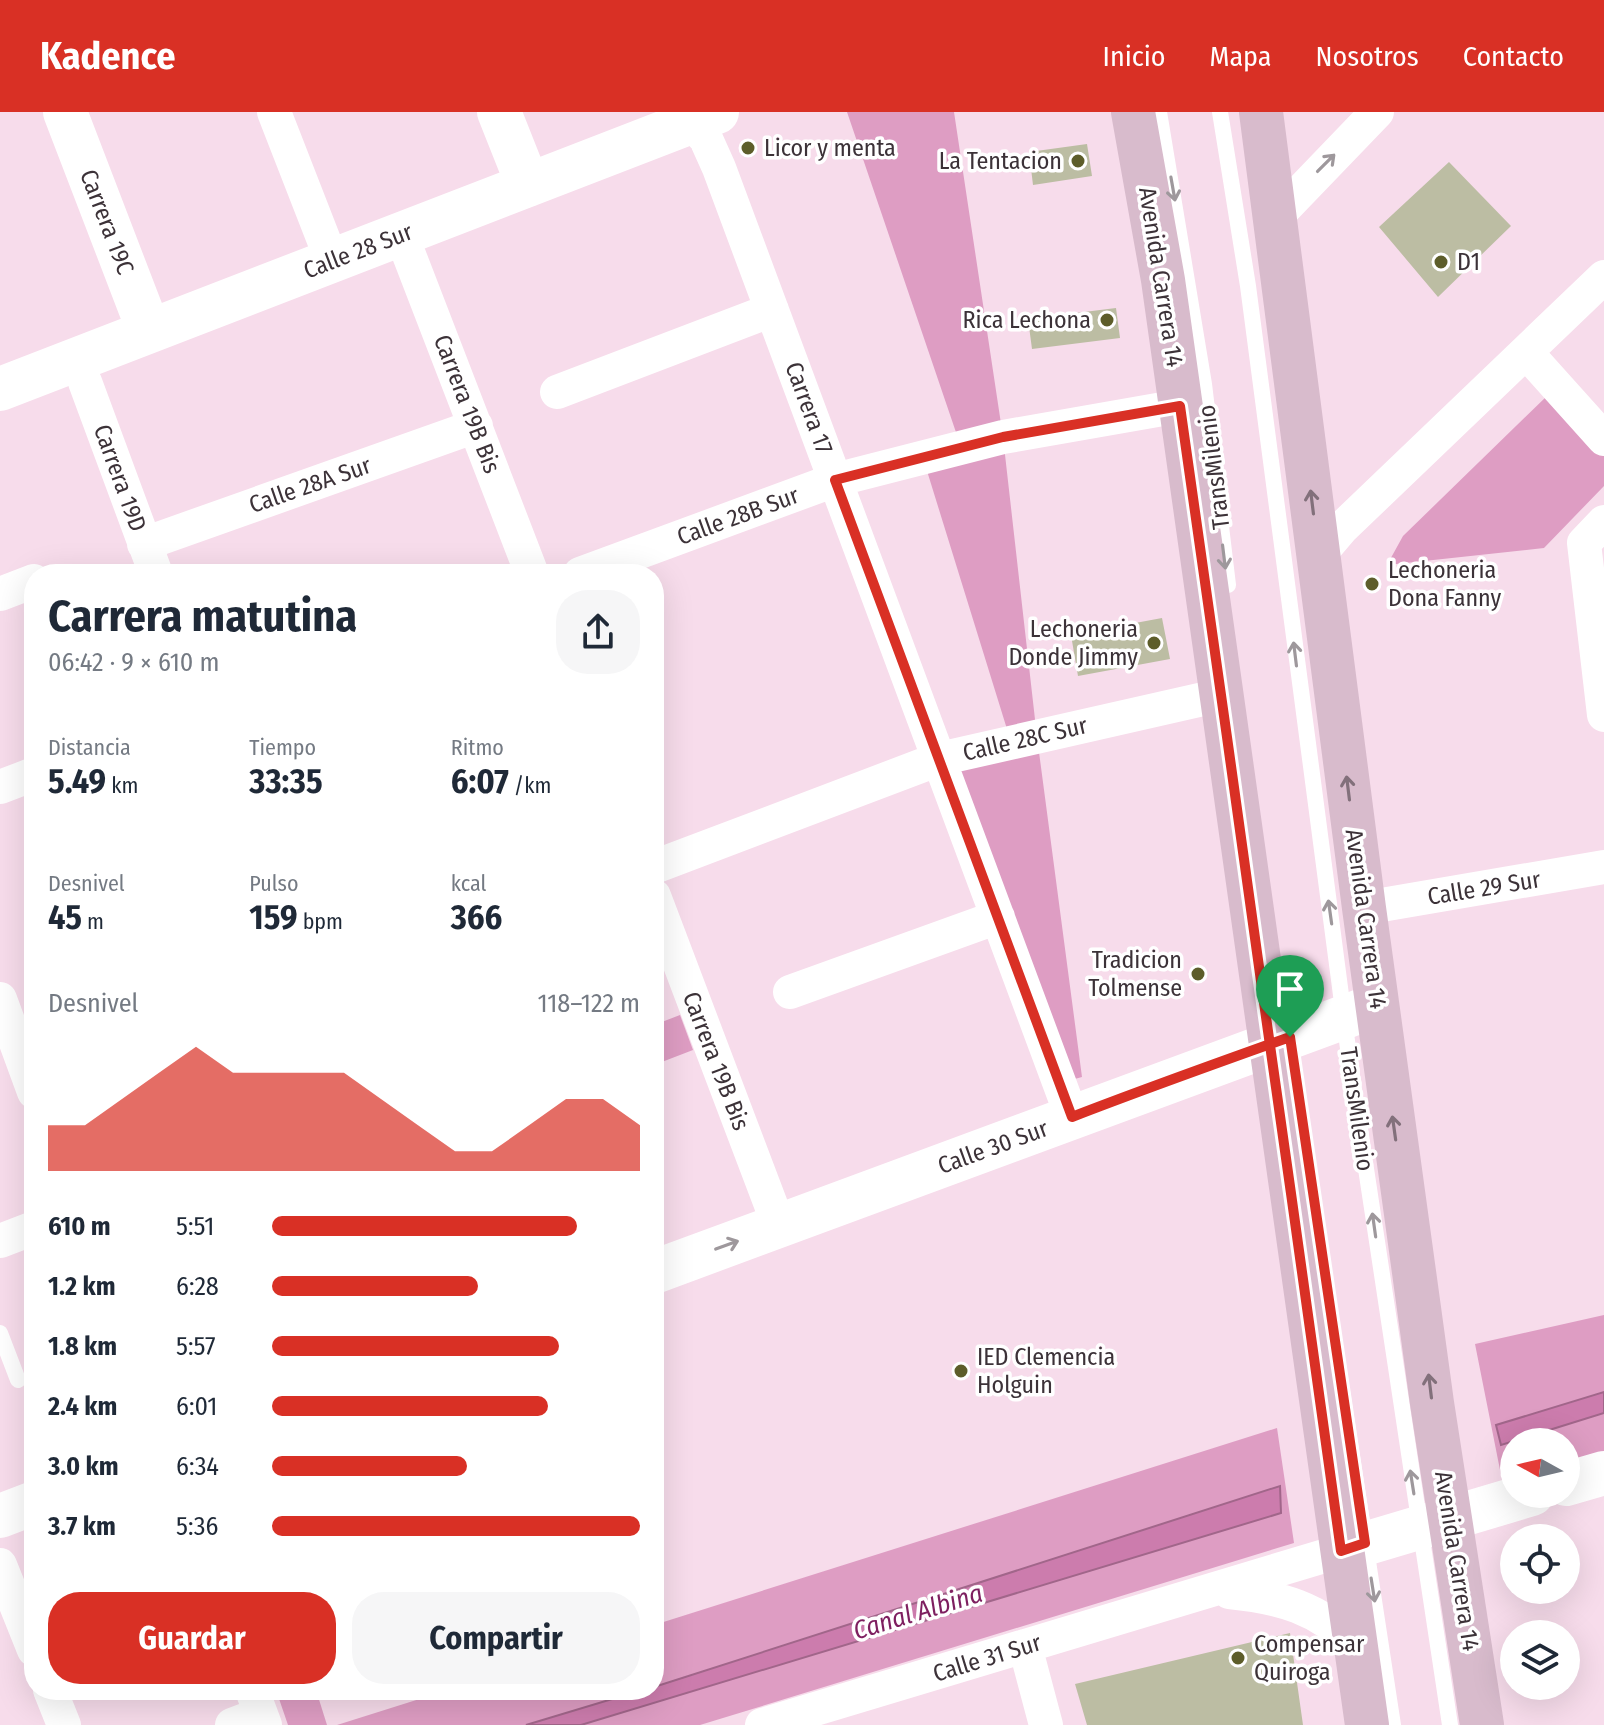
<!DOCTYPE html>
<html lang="es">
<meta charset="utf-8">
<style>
:root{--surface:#fff;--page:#f6f6f7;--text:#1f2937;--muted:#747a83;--accent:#d93025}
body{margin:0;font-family:"Fira Sans Condensed",sans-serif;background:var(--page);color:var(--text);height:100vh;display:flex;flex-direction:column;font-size:30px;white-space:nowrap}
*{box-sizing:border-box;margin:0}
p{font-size:26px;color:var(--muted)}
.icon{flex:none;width:44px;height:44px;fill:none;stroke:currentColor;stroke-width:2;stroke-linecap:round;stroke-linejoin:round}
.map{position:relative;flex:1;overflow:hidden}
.side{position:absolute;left:24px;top:452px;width:640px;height:1136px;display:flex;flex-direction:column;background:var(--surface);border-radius:32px;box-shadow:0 8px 32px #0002}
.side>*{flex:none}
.needle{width:52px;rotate:278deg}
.controls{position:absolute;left:1500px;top:1316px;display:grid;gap:16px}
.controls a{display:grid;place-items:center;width:80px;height:80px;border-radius:50%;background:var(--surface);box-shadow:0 8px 32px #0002;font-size:40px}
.pin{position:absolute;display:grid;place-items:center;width:68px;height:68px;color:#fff;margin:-82px -34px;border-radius:50% 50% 50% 0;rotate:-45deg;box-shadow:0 0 8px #0007}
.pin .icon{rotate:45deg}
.round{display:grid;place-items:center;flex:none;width:84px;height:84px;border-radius:32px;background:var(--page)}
.headline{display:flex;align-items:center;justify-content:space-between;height:136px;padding:0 24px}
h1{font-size:44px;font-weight:700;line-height:60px}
.figures{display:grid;grid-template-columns:repeat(3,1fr);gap:12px;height:136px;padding:8px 24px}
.figures div{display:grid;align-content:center}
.figures b{font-size:34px;font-weight:700}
.figures small{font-size:22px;font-weight:400}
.figures p{font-size:22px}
.chart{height:224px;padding:16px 24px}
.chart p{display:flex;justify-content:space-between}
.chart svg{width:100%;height:144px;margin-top:8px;fill:var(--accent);opacity:.7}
.primary-button{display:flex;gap:16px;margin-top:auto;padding:16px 24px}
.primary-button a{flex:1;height:92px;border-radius:32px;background:var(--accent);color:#fff;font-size:32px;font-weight:700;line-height:92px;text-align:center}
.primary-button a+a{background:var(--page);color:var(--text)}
ul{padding:0 24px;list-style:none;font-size:26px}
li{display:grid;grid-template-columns:128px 96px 1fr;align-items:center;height:60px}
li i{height:20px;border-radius:10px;background:var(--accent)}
header{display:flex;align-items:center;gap:48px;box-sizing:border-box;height:112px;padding:0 40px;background:var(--accent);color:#fff}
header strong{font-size:38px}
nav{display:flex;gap:44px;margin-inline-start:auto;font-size:28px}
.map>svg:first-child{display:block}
.green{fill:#de9dc3}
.water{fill:#cc7cad;stroke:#a1668a;stroke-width:2}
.building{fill:#bcbda3}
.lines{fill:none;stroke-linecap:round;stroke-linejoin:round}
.lane{stroke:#fff;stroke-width:16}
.street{stroke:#fff;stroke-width:34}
.secondary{stroke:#fff;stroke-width:44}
.primary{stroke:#d8bbcc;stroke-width:44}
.oneway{stroke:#9e989c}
.oneway2{stroke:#82707b}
.route-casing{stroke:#fff;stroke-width:16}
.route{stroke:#d93025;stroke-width:10}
.poi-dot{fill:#5d5d2a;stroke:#fff;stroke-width:3}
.labels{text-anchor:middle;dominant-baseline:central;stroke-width:7;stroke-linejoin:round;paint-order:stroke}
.poi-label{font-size:24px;fill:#3c3238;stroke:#fff;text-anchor:start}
.street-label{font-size:24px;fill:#3c3238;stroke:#fff}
.water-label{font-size:26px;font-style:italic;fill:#7e1f60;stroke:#fff}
</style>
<header>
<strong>Kadence</strong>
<nav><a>Inicio</a><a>Mapa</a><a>Nosotros</a><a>Contacto</a></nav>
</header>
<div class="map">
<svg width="1604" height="1613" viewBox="0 0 1604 1613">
<rect width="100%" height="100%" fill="#f7dceb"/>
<path class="green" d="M847 0H954L1003 325 1037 625 1082 965 1071 968 951 644 1011 630 923 346 961 335Z
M1549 282 1604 344V374L1544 436 1387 453 1403 424Z
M680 903 693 938 654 953V913Z
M1604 1203V1344L1566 1355V1330H1514V1370L1503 1373 1475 1232Z
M1277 1316 1294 1431 700 1613H337L448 1578H654V1513Z
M276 1578H316L327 1613H288Z"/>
<path class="water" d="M1604 1280V1301L1501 1333 1496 1313Z
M1280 1374 1281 1401 581 1613H526L642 1578H654V1575Z"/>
<path class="building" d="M1087 32 1092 64 1033 73 1029 40Z
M1449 50 1511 114 1438 185 1379 115Z
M1116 196 1120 226 1032 237 1028 207Z
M1162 506 1170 547 1078 564 1071 523Z
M1290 1521 1303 1613H1087L1075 1572Z"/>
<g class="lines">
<path class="lane" d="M1159 0 1204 272 1228 473
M1220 0 1248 174 1349 944 1450 1613
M0 1221 18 1268
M1335 1233 1393 1613"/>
<path class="street" d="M274 0 332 149
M682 0 706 27 719 56 1072 1005
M1276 105 1377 0
M401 122 532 462
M1526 240 1604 327
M85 270 156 462
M557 280 772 198
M1604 410 1584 431 1604 603
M144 432 476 314
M1319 443 1342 416 1604 165
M580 462 835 368 1003 325 1180 294
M0 482 34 469
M0 675 34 662
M654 755 939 647 1221 583
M654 784 779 1114
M1364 796 1604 755
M790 880 998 805
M0 887 34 980
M0 1129 34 1116
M0 1453 34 1538
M1229 1480C1280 1485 1319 1496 1355 1533
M1025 1534 1046 1613
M50 1578 64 1613
M252 1578 265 1613
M232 1613 261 1602
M762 1613 1341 1439"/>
<path class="secondary" d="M65 0 149 219
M499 0 528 73
M0 277 717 0
M654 1160 1377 893
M1566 1372 1604 1361
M0 1404 34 1391
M1341 1439 1532 1382"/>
<path class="primary" d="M1133 0 1163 168 1367 1613
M1261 0 1364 796 1432 1291 1482 1613"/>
</g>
<defs><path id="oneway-shaft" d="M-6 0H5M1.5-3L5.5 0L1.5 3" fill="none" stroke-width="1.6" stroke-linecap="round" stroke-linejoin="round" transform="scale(2)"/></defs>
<g class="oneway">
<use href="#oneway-shaft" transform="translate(1326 51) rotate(-45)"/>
<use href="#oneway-shaft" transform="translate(1173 77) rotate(80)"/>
<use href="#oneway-shaft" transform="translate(1224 445) rotate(83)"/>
<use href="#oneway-shaft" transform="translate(1295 542) rotate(-97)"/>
<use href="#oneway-shaft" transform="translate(1330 800) rotate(-98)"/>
<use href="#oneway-shaft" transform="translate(1374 1113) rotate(-98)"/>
<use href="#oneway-shaft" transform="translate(727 1133) rotate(-20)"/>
<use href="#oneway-shaft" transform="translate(1412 1370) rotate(-99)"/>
<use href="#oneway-shaft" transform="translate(1373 1478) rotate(81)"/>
</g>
<g class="oneway2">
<use href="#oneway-shaft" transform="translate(1312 390) rotate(-97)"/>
<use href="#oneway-shaft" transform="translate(1348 676) rotate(-97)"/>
<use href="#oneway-shaft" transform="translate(1394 1016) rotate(-98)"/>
<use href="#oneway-shaft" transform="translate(1430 1274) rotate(-97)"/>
</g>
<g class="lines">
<g class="route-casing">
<path id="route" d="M1290 925C1217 951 1144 977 1072 1005L835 368 1003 325 1180 294C1209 498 1238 701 1266 905 1291 1083 1317 1261 1341 1439L1365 1431 1290 925"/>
</g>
<use href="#route" class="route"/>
</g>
<g class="poi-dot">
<circle cx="748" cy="36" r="8"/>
<circle cx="1078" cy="49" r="8"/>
<circle cx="1441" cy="150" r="8"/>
<circle cx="1107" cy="208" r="8"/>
<circle cx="1372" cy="472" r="8"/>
<circle cx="1154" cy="531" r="8"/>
<circle cx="1198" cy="862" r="8"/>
<circle cx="961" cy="1259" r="8"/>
<circle cx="1238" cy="1546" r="8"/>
</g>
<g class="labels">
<g class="poi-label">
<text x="764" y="36">Licor y menta</text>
<text x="1062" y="49" text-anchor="end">La Tentacion</text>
<text x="1457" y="150">D1</text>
<text x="1091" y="208" text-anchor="end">Rica Lechona</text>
<text x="1388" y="458">Lechoneria<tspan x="1388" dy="28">Dona Fanny</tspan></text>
<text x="1138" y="517" text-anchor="end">Lechoneria<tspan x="1138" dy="28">Donde Jimmy</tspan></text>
<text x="1182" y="848" text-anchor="end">Tradicion<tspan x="1182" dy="28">Tolmense</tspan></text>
<text x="977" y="1245">IED Clemencia<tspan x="977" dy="28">Holguin</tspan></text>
<text x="1254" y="1532">Compensar<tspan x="1254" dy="28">Quiroga</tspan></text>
</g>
<g class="street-label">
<text transform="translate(107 110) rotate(69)">Carrera 19C</text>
<text transform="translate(358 139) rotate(-21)">Calle 28 Sur</text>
<text transform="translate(1161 165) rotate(81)">Avenida Carrera 14</text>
<text transform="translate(467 292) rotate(69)">Carrera 19B Bis</text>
<text transform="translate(809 296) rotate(70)">Carrera 17</text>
<text transform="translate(1214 355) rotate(-97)">TransMilenio</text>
<text transform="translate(120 366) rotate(70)">Carrera 19D</text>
<text transform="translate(310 373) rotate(-19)">Calle 28A Sur</text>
<text transform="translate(738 404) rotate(-20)">Calle 28B Sur</text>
<text transform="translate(1025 627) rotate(-13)">Calle 28C Sur</text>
<text transform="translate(1484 776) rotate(-9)">Calle 29 Sur</text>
<text transform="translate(1366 807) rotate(82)">Avenida Carrera 14</text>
<text transform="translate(716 949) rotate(69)">Carrera 19B Bis</text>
<text transform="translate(1357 997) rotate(82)">TransMilenio</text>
<text transform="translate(993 1035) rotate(-20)">Calle 30 Sur</text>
<text transform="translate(1457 1449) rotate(81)">Avenida Carrera 14</text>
<text transform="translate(987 1546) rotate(-17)">Calle 31 Sur</text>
</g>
<g class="water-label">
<text transform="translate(918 1500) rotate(-17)">Canal Albina</text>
</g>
</g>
</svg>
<div class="controls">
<a><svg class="needle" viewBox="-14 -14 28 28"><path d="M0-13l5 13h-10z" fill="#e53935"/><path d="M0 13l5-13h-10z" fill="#747a83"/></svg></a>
<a><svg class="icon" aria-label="locate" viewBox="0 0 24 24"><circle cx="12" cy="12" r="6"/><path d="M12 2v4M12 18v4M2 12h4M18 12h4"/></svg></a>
<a><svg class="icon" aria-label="layers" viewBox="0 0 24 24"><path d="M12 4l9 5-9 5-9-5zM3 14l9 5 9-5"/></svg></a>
</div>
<div class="pin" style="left:1290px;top:925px;background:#1e9e55"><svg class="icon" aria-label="arrive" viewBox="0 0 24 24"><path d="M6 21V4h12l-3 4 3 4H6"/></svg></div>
<section class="side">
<div class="headline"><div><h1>Carrera matutina</h1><p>06:42 · 9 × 610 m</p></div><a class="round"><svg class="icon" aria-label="share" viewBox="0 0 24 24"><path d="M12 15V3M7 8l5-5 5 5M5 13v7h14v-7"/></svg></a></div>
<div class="figures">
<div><p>Distancia</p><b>5.49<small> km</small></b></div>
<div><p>Tiempo</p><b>33:35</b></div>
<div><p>Ritmo</p><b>6:07<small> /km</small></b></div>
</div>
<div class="figures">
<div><p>Desnivel</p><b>45<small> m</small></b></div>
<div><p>Pulso</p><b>159<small> bpm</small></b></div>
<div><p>kcal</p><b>366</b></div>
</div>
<div class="chart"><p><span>Desnivel</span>118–122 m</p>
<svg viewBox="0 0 160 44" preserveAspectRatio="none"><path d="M0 44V30L10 30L20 22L30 14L40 6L50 14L60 14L70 14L80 14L90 22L100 30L110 38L120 38L130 30L140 22L150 22L160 30V44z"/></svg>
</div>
<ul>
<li><b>610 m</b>5:51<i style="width:83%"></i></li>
<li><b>1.2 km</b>6:28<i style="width:56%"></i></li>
<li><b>1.8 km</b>5:57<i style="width:78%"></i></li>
<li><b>2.4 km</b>6:01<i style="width:75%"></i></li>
<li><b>3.0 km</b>6:34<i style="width:53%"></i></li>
<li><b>3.7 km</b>5:36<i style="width:100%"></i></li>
</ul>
<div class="primary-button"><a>Guardar</a><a>Compartir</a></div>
</section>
</div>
